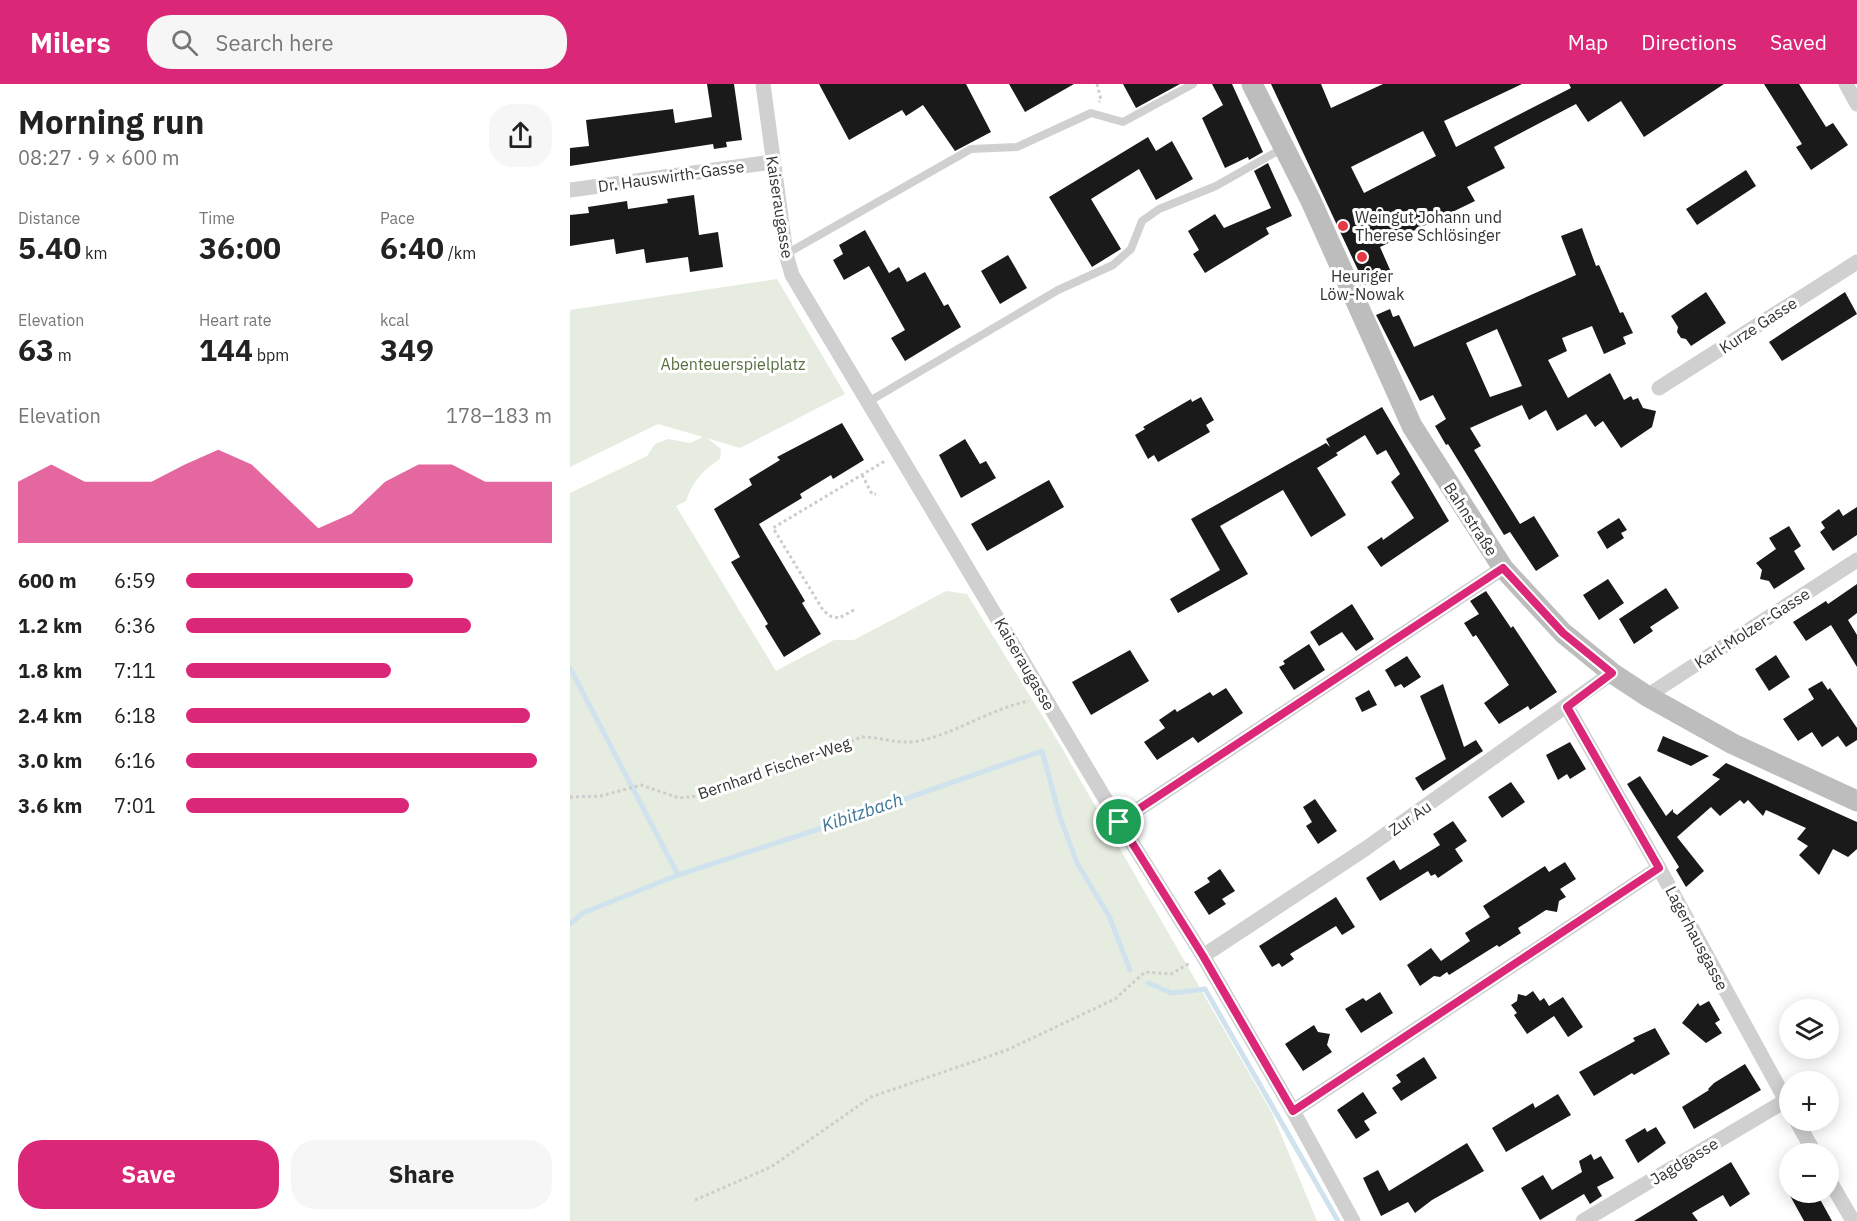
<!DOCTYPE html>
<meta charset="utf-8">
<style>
:root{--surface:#fff;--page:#f6f6f6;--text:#222;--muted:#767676;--accent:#db2777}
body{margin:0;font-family:"IBM Plex Sans",sans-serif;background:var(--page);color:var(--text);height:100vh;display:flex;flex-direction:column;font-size:22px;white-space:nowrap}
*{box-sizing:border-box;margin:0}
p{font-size:20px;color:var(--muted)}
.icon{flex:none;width:33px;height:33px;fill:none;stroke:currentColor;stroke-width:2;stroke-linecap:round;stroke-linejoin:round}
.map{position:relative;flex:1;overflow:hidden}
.sheet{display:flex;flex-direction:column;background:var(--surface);width:570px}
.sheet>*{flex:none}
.buttons{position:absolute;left:1209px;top:915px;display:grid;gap:12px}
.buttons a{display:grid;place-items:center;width:60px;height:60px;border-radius:50%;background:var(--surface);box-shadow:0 3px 15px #0003;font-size:30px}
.pin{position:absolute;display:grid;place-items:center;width:51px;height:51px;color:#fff;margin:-26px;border:3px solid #fff;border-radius:50%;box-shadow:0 2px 6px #0007}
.round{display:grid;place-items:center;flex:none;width:63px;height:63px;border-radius:24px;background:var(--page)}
.overview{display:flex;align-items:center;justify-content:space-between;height:102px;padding:0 18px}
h1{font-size:33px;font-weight:700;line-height:45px}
.stats{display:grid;grid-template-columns:repeat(3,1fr);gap:9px;height:102px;padding:6px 18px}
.stats div{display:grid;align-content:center}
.stats b{font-size:30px;font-weight:700}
.stats small{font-size:16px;font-weight:400}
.stats p{font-size:16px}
.chart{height:168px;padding:12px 18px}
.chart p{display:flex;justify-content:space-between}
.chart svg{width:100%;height:108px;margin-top:6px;fill:var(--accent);opacity:.7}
.cta{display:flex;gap:12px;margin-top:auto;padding:12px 18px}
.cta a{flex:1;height:69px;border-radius:24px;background:var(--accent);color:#fff;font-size:24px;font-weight:700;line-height:69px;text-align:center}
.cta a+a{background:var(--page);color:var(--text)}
ul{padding:0 18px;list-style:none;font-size:20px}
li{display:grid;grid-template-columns:96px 72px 1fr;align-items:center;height:45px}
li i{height:15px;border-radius:8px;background:var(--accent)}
header{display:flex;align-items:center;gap:36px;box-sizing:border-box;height:84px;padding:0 30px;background:var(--accent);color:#fff}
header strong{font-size:28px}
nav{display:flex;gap:33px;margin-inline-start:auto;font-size:21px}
.search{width:420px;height:54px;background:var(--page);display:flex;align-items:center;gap:15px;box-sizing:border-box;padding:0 21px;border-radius:24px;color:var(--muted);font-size:22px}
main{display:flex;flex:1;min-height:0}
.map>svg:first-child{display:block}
.green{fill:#e6ecdf}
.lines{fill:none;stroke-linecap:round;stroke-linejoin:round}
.stream{stroke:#cfe2ee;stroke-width:5}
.building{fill:#1a1a1a;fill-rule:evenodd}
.path{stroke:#cdcdcd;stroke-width:3;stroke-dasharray:3 3;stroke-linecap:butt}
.lane{stroke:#d0d0d0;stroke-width:8}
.street{stroke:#d0d0d0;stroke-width:15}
.secondary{stroke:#bdbdbd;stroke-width:21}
.route-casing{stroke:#fff;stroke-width:12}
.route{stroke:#db2777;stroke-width:8}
.poi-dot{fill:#e63946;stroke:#fff;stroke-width:2}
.labels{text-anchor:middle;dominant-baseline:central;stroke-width:6;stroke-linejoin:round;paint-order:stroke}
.street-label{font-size:16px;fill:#333;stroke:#fff}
.poi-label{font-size:16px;fill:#333;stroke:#fff;text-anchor:start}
.park-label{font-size:16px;fill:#56703f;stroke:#fff}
.water-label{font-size:18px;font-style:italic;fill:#3f7597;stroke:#fff}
</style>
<header>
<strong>Milers</strong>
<div class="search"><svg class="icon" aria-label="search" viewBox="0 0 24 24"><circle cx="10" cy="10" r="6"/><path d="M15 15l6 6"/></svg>Search here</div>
<nav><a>Map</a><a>Directions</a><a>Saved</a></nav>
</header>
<main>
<section class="sheet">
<div class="overview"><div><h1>Morning run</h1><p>08:27 · 9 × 600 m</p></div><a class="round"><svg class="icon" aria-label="share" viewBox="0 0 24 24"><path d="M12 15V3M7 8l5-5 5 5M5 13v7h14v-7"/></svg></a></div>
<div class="stats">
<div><p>Distance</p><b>5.40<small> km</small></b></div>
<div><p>Time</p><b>36:00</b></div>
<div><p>Pace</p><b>6:40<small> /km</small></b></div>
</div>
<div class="stats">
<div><p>Elevation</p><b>63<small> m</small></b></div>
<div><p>Heart rate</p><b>144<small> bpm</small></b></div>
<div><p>kcal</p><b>349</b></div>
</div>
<div class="chart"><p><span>Elevation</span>178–183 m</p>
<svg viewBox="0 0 160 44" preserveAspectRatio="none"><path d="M0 44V19L10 12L20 19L30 19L40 19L50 12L60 6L70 12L80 25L90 38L100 32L110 19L120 12L130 12L140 19L150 19L160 19V44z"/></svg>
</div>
<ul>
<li><b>600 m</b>6:59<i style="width:62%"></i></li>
<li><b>1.2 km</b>6:36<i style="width:78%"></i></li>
<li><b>1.8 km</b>7:11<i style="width:56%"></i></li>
<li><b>2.4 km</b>6:18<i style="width:94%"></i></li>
<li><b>3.0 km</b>6:16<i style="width:96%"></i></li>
<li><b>3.6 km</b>7:01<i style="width:61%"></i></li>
</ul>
<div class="cta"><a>Save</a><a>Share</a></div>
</section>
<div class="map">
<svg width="1287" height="1137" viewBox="0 0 1287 1137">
<rect width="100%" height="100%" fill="#fff"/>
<path class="green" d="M207 195 275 310 170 364 137 354 151 365 150 375C132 387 123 397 116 417L106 422 206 587 264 556H284L376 507 397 510 489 659 702 1029 747 1137H0V409L77 372 85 360 98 355 120 359 133 353 88 340 0 383V226Z"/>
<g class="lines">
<path class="stream" d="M0 584 108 791 246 746 472 667 490 733 507 779 539 832 560 886
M0 840 13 829 108 791
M578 899 602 909 635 905 768 1137"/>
</g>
<path class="building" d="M137 0H164L172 56 156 58 157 63 144 65 143 60 0 82V64L19 62 16 36 103 25 105 39 142 33Z
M249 0H396L421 48 385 67 353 21 336 32 332 26 279 56Z
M439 0H504L455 28Z
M553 0H610L566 24Z
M642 0H662L693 68 679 76 678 73 655 84 632 34 653 21Z
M701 0H751L761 24 813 0H952L874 37 886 63 1001 4 999 0H1154L1074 53 1051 17 1018 38 1006 20 924 63 935 84 897 103 905 117 810 163 821 188 795 201ZM853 47 866 72 794 109 781 83Z
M1194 0H1229L1256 43 1263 39 1278 61 1241 86 1226 63 1232 60Z
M578 53 586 67 602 57 623 95 586 116 569 85 521 115 551 165 522 183 479 113Z
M698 79 722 132 696 144 699 150 635 189 623 170 629 166 618 147 645 130 654 144 701 124 684 87Z
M1176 86 1186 102 1127 141 1116 125Z
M124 111 129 151 148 148 153 183 120 188 118 173 76 179 74 165 46 170 44 155 0 162V131L19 129 18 123 57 117 58 125 98 119 97 115Z
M1012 144 1026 182 1029 181 1050 229 1053 228 1063 249 1053 253 1056 260 1034 270 1022 242 992 254 997 267 978 276 998 314 1040 289 1054 316 1061 312 1063 316 1068 314 1073 324 1086 327 1082 343 1051 364 1033 337 1025 343 1016 330 987 347 976 326 959 336 952 321 900 344 911 362 904 366 950 440 964 432 989 472 966 487 940 448 934 451 878 360 876 361 865 342 876 335 863 311 850 317 806 231 820 225 823 233 829 231 844 263 1006 191 991 152ZM927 245 952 302 920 313 896 259Z
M295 146 319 189 329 183 337 198 355 188 374 222 378 220 391 243 335 277 321 254 335 246 299 182 274 196 263 176 273 170 269 161Z
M438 171 457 204 430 220 411 187Z
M1136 208 1156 239 1121 262 1116 255 1111 254 1107 248 1108 243 1101 232Z
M1275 208 1287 230 1212 277 1199 258Z
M631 313 644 336 636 341 640 348 588 378 584 371 578 375 565 351 575 345 573 343 621 315 622 318Z
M812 323 879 437 811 483 797 463 812 453 813 456 844 434 821 398 830 390 816 366 807 371 795 351 766 369 768 371 747 384 776 431 741 453 713 406 650 442 678 490 608 529 600 515 650 486 621 435 756 359 760 363 756 355Z
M272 339 294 376 263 395 261 391 230 410 232 414 189 440 235 517 232 519 251 550 214 573 195 542 198 540 161 478 170 473 144 425 182 401 179 395 210 376 207 373Z
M395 355 410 380 416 377 426 394 391 414 369 371Z
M479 396 494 423 417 467 401 440Z
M1287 423V451L1263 467 1250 448 1255 444 1251 438 1269 425 1273 432Z
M1049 434 1057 446 1051 449 1054 454 1037 465 1027 448Z
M1219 442 1231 462 1224 467 1235 485 1204 505 1199 497 1190 495 1192 486 1186 479 1206 465 1199 454Z
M1038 495 1054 519 1029 536 1013 511Z
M1287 500V529L1278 536 1287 551V583L1261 541 1236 557 1223 538 1256 517 1258 520Z
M1096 504 1109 524 1080 543 1083 547 1064 560 1049 535Z
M916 507 941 544 943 542 987 608 960 626 958 622 929 640 914 619 939 601 906 551 903 553 894 539 909 530 900 517Z
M782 520 804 555 786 567 772 548 749 562 740 548Z
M739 560 755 586 724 606 709 583 715 580 713 577Z
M560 566 579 597 521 631 502 598Z
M1206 571 1220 593 1199 607 1185 585Z
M837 572 851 593 834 604 831 600 825 603 815 586Z
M1252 597 1258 606 1260 604 1287 644V656L1276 663 1268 652 1252 663 1242 648 1228 657 1213 635 1244 615 1238 605Z
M873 600 894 663 906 656 913 667 853 707 845 694 876 675 850 612Z
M656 604 673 629 628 659 623 653 587 676 574 658 595 644 589 636 605 625 607 628 640 608 643 612Z
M799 606 807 621 792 628 785 614Z
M1093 652 1139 672 1121 682 1087 667Z
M1000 658 1016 685 1000 695 997 690 988 696 976 671Z
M1156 679 1287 738V765L1278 773 1263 765 1249 791 1229 771 1238 762 1227 755 1236 744 1196 726 1193 732 1178 716 1174 720 1170 716 1150 732 1141 723 1107 753 1134 787 1116 803 1106 786 1109 783 1057 700 1070 692 1096 732 1103 725V728L1107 731 1150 695 1142 691Z
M941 698 955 718 932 734 918 713Z
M745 715 767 747 748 760 736 742 742 738 733 723Z
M883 737 897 757 885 765 893 777 868 794 865 790 861 792 858 787 810 817 796 794 824 776 830 786 870 761 863 750Z
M995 778 1006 795 990 805 996 813 989 817 987 828 976 826 948 844 951 849 929 863 927 861 879 891 877 888 870 893 864 892 850 902 837 881 861 864 871 877 900 857 895 849 920 833 913 822 975 782 979 788Z
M650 785 665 807 652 815 656 820 639 831 624 808 640 798 637 794Z
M766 813 785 843 772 851 766 842 720 870 724 875 712 883 709 879 702 883 689 862Z
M963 907 970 917 974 914 979 922 993 913 1013 943 998 953 984 932 957 950 944 931 947 929 941 921 947 917 948 910 956 912Z
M810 908 823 929 791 949 775 925 793 914 796 917Z
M1139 917 1150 936 1145 939 1152 949 1136 959 1112 939 1128 919 1130 922Z
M744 941 748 948 760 950 757 961 762 968 733 987 715 960Z
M1085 944 1100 970 1064 991 1062 989 1024 1012 1009 988 1065 957 1063 954Z
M854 973 867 994 831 1017 822 1004 831 998 826 991Z
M1175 980 1191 1006 1124 1045 1112 1023 1139 1006 1138 1005 1144 999Z
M793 1008 807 1029 794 1037 800 1046 786 1055 767 1026Z
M988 1010 1001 1031 936 1068 922 1044 963 1019 965 1024Z
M1086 1043 1096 1059 1068 1079 1055 1056 1075 1044 1077 1048Z
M897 1059 914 1087 862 1116 845 1129 838 1118 811 1132 793 1094 808 1086 819 1107Z
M1021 1070 1024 1076 1031 1072 1044 1094 1027 1103 1032 1112 1020 1120 1014 1110 970 1136 951 1104 973 1091 982 1106 1012 1088 1009 1077Z
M1161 1078 1180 1110 1160 1123 1153 1111 1122 1129 1128 1137H1064Z
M1218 1108H1246L1262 1137H1234Z"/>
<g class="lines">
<path class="path" d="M527 0 531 16 529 18
M292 391 302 410H306
M284 526 269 534 260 532 253 526 203 444 315 377
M0 713 31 712 71 701 109 714 127 712 292 653C311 653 329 661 348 657 383 651 422 624 459 617
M125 1116 201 1083 301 1013 437 966 545 915 575 888 601 890 620 879"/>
<path class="lane" d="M216 170 401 65 447 63 521 29 553 38 623 0
M298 318 488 206 543 181 561 165 572 137 589 125 646 102 713 64"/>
<path class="street" d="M193 0 216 170 222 191 549 738 633 872 723 1027 783 1137
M1276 0 1287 20
M0 106 202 78
M1089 304 1287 178
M1077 612 1287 476
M997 623 1089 784 1220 1024
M549 738 933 484
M633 872 795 765 1042 589
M723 1027 1089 784
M1226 1036 1245 1070
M1258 1094 1283 1137
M1013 1137 1215 1017"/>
<path class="secondary" d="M682 0 741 117 842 342 933 484 993 549 1042 589 1077 612 1163 660 1287 717"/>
</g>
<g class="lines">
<g class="route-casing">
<path id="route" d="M933 484 993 549 1042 589 997 623 1089 784 723 1027 633 872 549 738Z"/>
</g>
<use href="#route" class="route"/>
</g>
<g class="poi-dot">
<circle cx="773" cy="142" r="6"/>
<circle cx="792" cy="173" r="6"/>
</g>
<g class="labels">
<g class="street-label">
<text transform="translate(101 92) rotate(-8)">Dr. Hauswirth-Gasse</text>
<text transform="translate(210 123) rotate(81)">Kaiseraugasse</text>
<text transform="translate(1188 241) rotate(-33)">Kurze Gasse</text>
<text transform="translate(901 435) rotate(57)">Bahnstraße</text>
<text transform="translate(1182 544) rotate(-33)">Karl-Molzer-Gasse</text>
<text transform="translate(455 580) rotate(60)">Kaiseraugasse</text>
<text transform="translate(204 684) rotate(-19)">Bernhard Fischer-Weg</text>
<text transform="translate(840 734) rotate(-35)">Zur Au</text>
<text transform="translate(1127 854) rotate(62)">Lagerhausgasse</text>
<text transform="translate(1114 1077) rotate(-31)">Jagdgasse</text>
</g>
<g class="poi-label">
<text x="785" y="133">Weingut Johann und<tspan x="785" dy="18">Therese Schlösinger</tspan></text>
<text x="792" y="192" text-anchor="middle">Heuriger<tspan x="792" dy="18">Löw-Nowak</tspan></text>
</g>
<g class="park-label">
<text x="163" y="280">Abenteuerspielplatz</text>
</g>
<g class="water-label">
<text transform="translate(292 728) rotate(-19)">Kibitzbach</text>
</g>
</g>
</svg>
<div class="buttons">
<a><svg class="icon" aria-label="layers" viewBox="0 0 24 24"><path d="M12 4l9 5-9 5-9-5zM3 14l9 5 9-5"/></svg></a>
<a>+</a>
<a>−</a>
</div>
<div class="pin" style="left:549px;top:738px;background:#1e9e55"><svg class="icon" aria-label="arrive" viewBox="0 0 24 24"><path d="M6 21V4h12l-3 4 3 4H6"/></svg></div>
</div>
</main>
